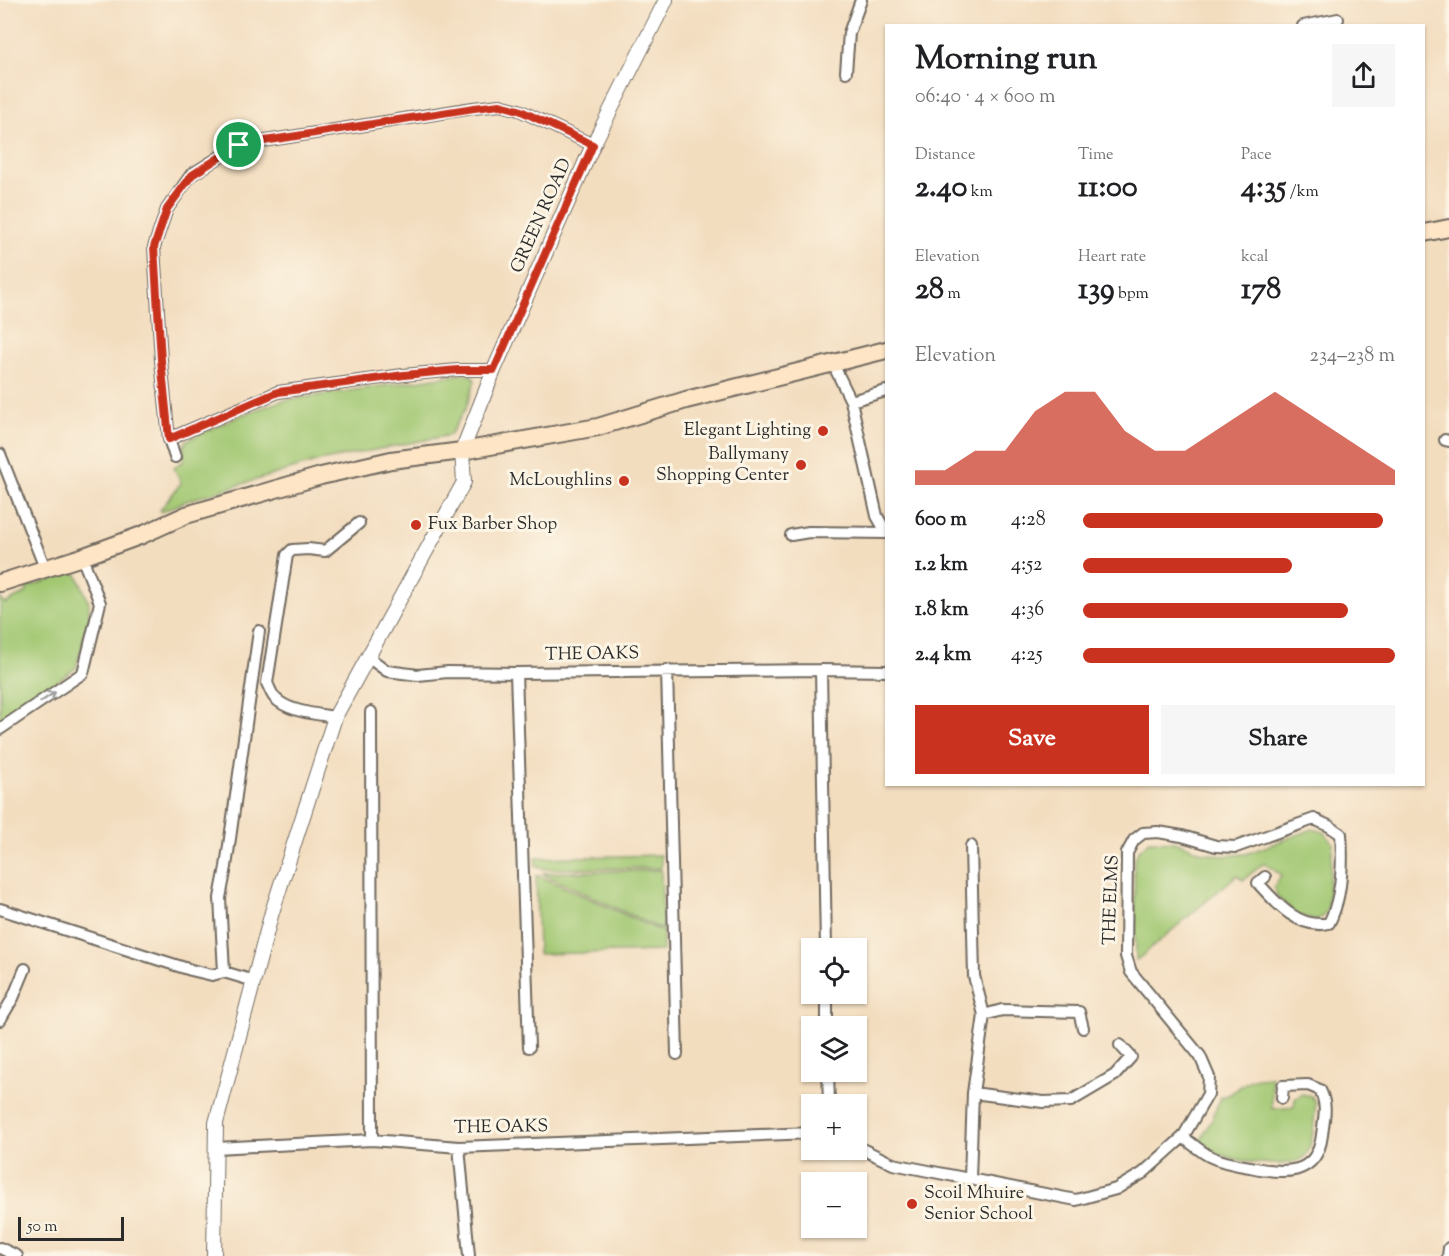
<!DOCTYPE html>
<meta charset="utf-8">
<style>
:root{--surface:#fff;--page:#f6f6f6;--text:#202124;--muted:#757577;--accent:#c8321e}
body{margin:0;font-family:"Sorts Mill Goudy",serif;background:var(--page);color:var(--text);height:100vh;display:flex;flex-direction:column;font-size:22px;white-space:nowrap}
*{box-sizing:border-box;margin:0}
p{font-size:20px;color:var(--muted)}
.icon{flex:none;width:33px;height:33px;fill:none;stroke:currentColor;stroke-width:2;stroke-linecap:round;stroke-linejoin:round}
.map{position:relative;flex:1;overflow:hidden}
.details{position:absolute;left:885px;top:24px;width:540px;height:762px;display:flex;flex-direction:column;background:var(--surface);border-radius:0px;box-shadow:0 2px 4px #0004}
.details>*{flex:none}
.buttons{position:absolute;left:801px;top:938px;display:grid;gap:12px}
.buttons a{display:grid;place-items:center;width:66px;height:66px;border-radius:0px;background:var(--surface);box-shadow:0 2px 4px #0004;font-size:30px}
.scale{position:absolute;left:18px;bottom:15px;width:106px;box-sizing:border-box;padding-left:6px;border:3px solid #2b2b2b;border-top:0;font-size:16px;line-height:21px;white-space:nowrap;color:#2b2b2b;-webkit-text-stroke:4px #fcf5e5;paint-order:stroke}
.pin{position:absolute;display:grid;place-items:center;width:51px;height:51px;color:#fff;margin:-26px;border:3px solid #fff;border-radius:50%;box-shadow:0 2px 6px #0007}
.round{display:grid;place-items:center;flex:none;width:63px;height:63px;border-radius:0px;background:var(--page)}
.head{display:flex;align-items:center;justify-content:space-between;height:102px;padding:0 30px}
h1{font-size:33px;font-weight:700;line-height:45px}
.figures{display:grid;grid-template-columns:repeat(3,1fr);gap:9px;height:102px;padding:6px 30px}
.figures div{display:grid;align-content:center}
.figures b{font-size:30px;font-weight:700}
.figures small{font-size:16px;font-weight:400}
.figures p{font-size:16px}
.chart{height:168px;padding:12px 30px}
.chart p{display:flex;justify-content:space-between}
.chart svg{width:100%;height:108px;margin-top:6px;fill:var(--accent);opacity:.7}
.action{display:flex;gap:12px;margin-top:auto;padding:12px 30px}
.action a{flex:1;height:69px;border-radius:0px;background:var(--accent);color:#fff;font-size:24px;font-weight:700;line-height:69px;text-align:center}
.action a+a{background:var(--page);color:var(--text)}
ul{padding:0 30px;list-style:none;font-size:20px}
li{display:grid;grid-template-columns:96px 72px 1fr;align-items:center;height:45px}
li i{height:15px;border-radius:8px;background:var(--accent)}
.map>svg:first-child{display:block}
.green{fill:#a2c872;stroke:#667a4e;stroke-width:1.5}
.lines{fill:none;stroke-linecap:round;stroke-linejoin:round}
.minor-casing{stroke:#71695f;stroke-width:14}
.tertiary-casing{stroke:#71695f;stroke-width:16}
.secondary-casing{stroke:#71695f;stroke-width:20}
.minor{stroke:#fff;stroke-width:10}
.tertiary{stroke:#fff;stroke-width:14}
.secondary{stroke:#fde5c5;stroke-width:16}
.oneway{stroke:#a0a0a0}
.route-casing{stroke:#fff;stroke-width:12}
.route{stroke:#c8321e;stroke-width:8}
.poi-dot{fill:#c8321e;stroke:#fcf5e5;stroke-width:2}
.labels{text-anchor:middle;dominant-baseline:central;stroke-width:6;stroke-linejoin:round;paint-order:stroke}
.street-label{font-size:18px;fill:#2b2b2b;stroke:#fcf5e5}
.poi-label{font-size:18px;fill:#2b2b2b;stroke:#fcf5e5;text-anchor:end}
</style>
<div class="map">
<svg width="1449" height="1256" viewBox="0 0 1449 1256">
<rect width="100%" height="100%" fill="#fcf5e5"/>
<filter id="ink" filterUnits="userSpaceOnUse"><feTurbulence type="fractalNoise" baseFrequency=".0167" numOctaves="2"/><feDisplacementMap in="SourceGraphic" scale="12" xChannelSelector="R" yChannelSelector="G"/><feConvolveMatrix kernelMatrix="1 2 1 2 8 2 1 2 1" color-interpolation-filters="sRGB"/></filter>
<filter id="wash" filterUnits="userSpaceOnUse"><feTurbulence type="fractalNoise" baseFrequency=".008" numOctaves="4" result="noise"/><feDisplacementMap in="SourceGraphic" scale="24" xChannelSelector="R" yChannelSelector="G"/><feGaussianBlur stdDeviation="1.35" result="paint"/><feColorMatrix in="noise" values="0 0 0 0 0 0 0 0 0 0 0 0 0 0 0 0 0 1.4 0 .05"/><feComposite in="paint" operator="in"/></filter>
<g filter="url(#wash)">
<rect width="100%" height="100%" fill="#f3ddbf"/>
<path class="green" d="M462 374 471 375 475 380 466 408 450 435 319 461 189 500 161 512 160 510 181 483 174 467 184 461 183 448 187 440 244 414 281 401Z
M72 572 77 574 89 603V619L76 668 0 721V598L5 604 27 592 26 588Z
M1313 829 1324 832 1333 843 1329 884 1328 908 1324 915 1317 920 1297 915 1277 896 1274 888 1281 875 1264 863 1243 880 1237 875 1136 961 1134 861 1138 851 1149 841 1177 842 1202 852 1222 856 1246 854Z
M661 855V868L545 869 536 866 535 858Z
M661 870 663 930 545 875 543 873Z
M536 876H540L663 932V951L538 954Z
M1272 1077V1109L1294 1107 1295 1099 1302 1094 1311 1096 1316 1102C1314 1116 1314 1145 1305 1156 1291 1171 1236 1161 1219 1154 1212 1151 1206 1146 1200 1141L1213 1118 1220 1097C1233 1096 1239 1085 1251 1080 1258 1077 1265 1078 1272 1077Z"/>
</g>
<g filter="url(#ink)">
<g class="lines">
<g class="minor-casing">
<path id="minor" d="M1303 26 1338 19
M846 72 849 33 861 0
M833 364 851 401 877 516 886 532
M851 401 886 391
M169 439 278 392 403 375 458 370H494
M1445 440 1449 441
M0 454 45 568
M175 457 169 439 161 360 154 247 167 209 191 175 239 145 473 108 500 105 519 110 593 145
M791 535 809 532 886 533
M368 657 387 671 418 675 448 672 516 673 821 670 886 671
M667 670 677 1054
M821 670 826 948
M516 673 529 1047
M371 712 372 1140
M335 717C317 714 287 712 274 697 271 693 269 687 267 683L287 555 292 550 308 549 325 551 359 523
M0 729 83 673 100 603 82 557
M0 909 191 970 212 975 224 972 254 981
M224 972 220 898 226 867 259 631
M827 993V1026
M984 1015 1002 1010 1079 1012 1083 1028
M0 1020 13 998 25 969
M828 1071 829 1104
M973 1093 1043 1102 1071 1101 1115 1075 1131 1057 1120 1045
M1183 1137C1191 1143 1200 1151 1209 1156 1221 1162 1237 1165 1250 1167 1283 1174 1317 1177 1322 1135 1324 1118 1328 1106 1320 1090L1308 1085 1283 1086 1282 1098
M856 1146 893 1164 1076 1200 1116 1189 1143 1173 1183 1137 1208 1094 1209 1077 1200 1056 1131 972 1126 956 1127 853 1134 840 1143 833 1158 832 1182 836 1216 846 1236 847 1314 819 1329 826 1341 834C1343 862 1342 898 1329 923 1299 930 1276 903 1258 883L1265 877
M459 1147 469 1256
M216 1148 372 1140 459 1147 812 1133
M970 1178 973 1093 984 1015 974 976 971 846
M0 1248 17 1256
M1448 1256 1449 1248"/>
</g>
<g class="tertiary-casing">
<path id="tertiary" d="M214 1256 216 1123 272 912 335 717 464 482 462 451 494 370 593 145 666 0"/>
</g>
<g class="secondary-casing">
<path id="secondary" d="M1424 233 1449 228
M0 583 82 557 142 535 186 515 321 476 391 460 462 451 598 427 686 400 886 350"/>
</g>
<use href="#minor" class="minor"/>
<use href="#tertiary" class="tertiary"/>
<use href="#secondary" class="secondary"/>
</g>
<defs><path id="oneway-shaft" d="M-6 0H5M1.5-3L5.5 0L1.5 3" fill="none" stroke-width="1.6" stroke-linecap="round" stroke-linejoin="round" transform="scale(1.5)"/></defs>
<use class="oneway" href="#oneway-shaft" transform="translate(48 697) rotate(-34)"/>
</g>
<g class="lines" filter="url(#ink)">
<g class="route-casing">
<path id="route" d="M500 105 519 110 593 145 494 370H458L404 375 278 392 169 439 161 360 154 247 167 209 192 175 239 145 474 108Z"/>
</g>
<use href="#route" class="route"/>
</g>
<g class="poi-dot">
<circle cx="823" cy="431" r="6"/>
<circle cx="801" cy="465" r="6"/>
<circle cx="624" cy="481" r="6"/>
<circle cx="416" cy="525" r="6"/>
<circle cx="912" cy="1204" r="6"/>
</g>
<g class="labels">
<g class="street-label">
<text transform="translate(542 216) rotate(-66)">GREEN ROAD</text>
<text transform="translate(592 655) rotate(-1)">THE OAKS</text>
<text transform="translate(1112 900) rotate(-88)">THE ELMS</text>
<text transform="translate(501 1128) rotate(-1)">THE OAKS</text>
</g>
<g class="poi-label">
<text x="811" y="431">Elegant Lighting</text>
<text x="789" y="455">Ballymany<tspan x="789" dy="21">Shopping Center</tspan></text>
<text x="612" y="481">McLoughlins</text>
<text x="428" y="525" text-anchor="start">Fux Barber Shop</text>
<text x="924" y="1194" text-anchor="start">Scoil Mhuire<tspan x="924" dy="21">Senior School</tspan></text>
</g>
</g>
</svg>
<div class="buttons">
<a><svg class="icon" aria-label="locate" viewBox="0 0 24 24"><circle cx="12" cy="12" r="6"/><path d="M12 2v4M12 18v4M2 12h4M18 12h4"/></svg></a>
<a><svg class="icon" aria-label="layers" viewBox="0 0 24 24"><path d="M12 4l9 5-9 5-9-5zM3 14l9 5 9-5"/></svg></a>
<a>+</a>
<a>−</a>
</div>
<div class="scale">50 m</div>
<div class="pin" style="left:239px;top:145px;background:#1e9e55"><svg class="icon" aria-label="arrive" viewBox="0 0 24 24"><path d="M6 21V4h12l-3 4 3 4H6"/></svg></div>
<section class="details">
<div class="head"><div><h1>Morning run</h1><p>06:40 · 4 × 600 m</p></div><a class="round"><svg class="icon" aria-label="share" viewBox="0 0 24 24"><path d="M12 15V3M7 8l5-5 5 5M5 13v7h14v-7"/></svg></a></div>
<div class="figures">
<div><p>Distance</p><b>2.40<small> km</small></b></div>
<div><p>Time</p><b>11:00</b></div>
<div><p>Pace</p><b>4:35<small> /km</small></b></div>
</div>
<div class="figures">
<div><p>Elevation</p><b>28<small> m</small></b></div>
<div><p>Heart rate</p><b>139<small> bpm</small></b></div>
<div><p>kcal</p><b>178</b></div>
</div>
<div class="chart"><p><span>Elevation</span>234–238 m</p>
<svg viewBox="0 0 160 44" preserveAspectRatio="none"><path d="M0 44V38L10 38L20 30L30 30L40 14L50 6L60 6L70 22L80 30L90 30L100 22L110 14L120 6L130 14L140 22L150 30L160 38V44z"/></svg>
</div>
<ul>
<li><b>600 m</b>4:28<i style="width:96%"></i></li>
<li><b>1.2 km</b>4:52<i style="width:67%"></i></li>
<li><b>1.8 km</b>4:36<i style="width:85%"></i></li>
<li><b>2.4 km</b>4:25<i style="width:100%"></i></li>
</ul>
<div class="action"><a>Save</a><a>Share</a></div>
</section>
</div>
